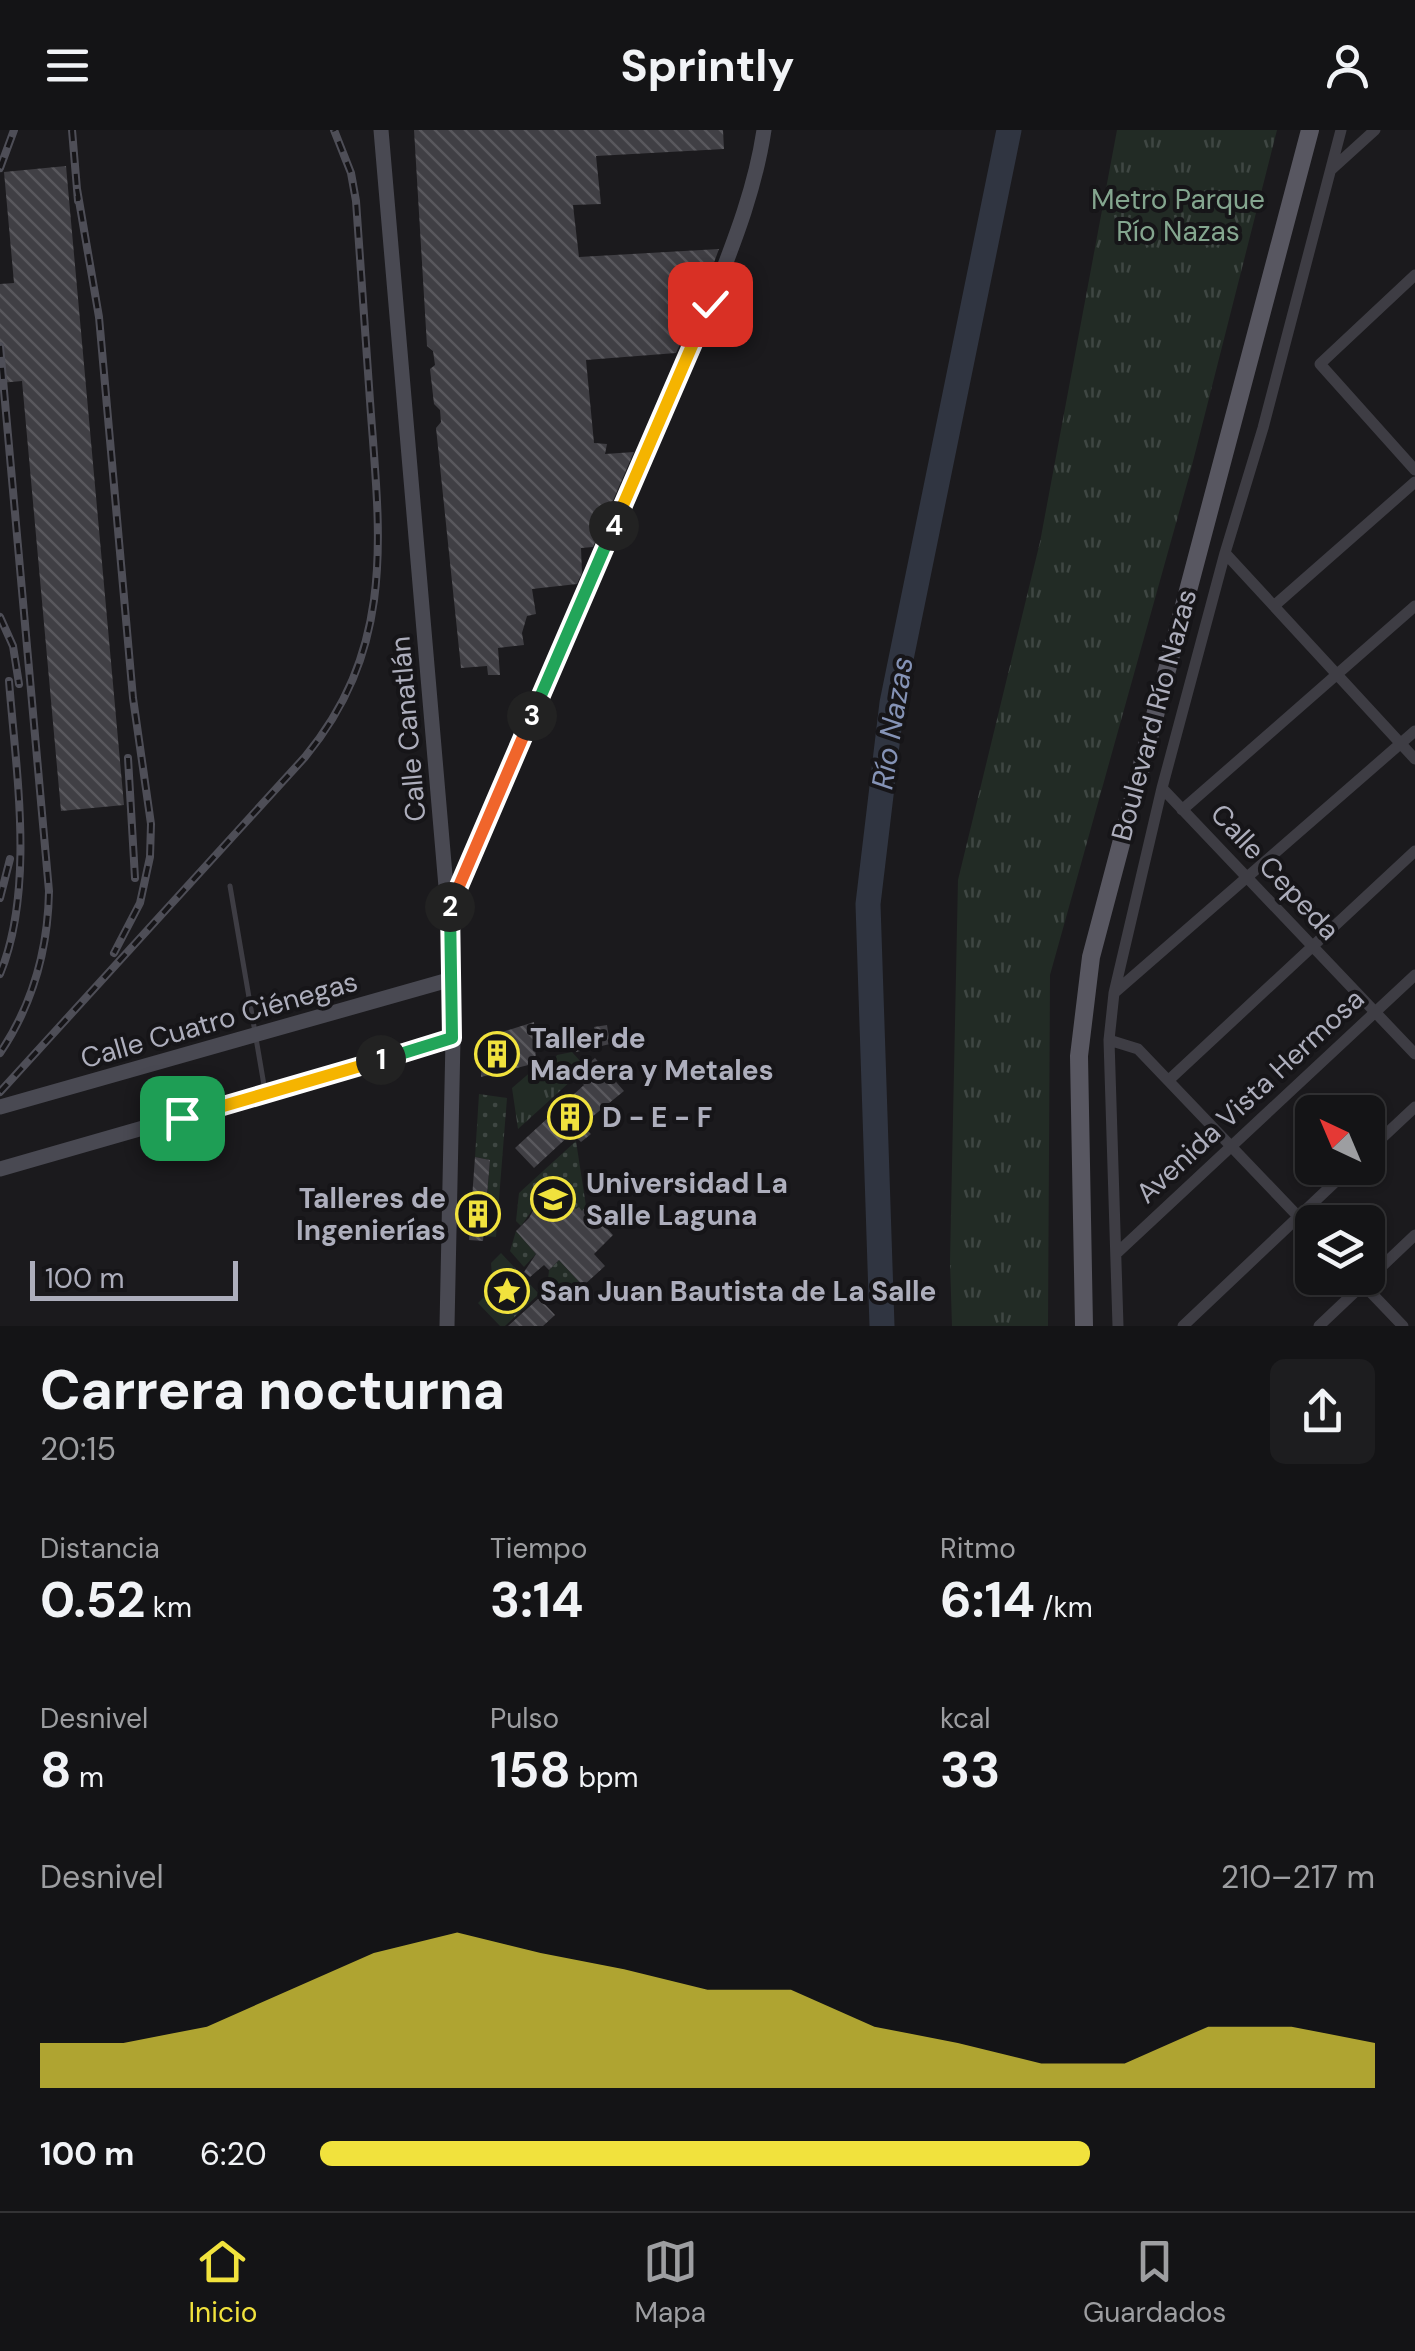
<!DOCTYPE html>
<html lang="es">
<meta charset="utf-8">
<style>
:root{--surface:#141416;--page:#1d1d1f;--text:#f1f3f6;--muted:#9d9ea1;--line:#333335;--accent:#f1e23d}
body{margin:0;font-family:"DM Sans",sans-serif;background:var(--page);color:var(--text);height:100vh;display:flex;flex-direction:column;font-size:38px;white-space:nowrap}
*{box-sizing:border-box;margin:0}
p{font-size:32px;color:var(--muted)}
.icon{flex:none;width:55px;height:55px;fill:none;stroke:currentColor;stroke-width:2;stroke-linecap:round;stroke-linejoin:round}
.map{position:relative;height:1196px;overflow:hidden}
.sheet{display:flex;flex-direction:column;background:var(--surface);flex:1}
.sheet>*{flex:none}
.needle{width:65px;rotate:316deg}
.tools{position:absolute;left:1295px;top:965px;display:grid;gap:20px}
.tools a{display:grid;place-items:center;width:90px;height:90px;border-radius:15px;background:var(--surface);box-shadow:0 2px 8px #0004,0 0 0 2px var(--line);font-size:50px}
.scale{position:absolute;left:30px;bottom:25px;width:208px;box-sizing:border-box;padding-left:10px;border:5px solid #adaebc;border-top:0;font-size:28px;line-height:35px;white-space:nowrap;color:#adaebc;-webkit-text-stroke:8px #161518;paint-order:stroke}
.pin{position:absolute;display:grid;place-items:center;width:85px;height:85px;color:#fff;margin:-42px;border-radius:20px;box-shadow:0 5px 15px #0006}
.km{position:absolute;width:50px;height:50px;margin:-25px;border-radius:50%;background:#222;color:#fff;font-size:28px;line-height:50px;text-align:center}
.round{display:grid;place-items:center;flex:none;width:105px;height:105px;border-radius:15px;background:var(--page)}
.overview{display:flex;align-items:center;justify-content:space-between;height:170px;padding:0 40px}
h1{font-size:55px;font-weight:700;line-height:75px}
.stats{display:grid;grid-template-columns:repeat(3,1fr);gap:15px;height:170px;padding:10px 40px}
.stats div{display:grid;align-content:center}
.stats b{font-size:50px;font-weight:700}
.stats small{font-size:28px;font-weight:400}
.stats p{font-size:28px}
.chart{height:280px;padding:20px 40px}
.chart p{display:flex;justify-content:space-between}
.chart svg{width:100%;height:180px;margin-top:10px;fill:var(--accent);opacity:.7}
ul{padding:0 40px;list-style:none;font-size:32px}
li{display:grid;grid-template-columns:160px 120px 1fr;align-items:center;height:75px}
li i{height:25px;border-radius:12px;background:var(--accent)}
header{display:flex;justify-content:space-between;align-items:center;height:130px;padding:0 40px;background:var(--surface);font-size:45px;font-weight:700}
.dock{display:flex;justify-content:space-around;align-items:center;height:140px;border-top:2px solid var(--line);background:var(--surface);font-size:28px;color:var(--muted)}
.dock a{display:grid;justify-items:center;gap:5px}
.dock .selected{color:var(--accent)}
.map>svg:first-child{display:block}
.grass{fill:url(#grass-dots)}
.park{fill:url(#park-tufts)}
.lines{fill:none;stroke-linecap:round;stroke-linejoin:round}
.river{stroke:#303541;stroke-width:25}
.building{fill:url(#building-back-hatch)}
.lane{stroke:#3e3d44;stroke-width:5}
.street{stroke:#3e3d44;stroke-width:11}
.secondary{stroke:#494952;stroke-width:15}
.primary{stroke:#585761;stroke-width:18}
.rail-casing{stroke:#4e4e57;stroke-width:8}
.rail{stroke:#161518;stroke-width:4;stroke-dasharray:11;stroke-linecap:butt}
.split-1-casing{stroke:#fff;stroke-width:20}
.split-2-casing{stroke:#fff;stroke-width:20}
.split-3-casing{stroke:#fff;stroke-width:20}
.split-4-casing{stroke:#fff;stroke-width:20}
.split-5-casing{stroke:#fff;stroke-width:20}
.split-1{stroke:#f5b400;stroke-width:12}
.split-2{stroke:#22a559;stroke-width:12}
.split-3{stroke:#f0652b;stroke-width:12}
.split-4{stroke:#22a559;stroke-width:12}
.split-5{stroke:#f5b400;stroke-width:12}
.labels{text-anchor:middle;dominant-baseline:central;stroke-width:8;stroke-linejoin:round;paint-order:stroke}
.park-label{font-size:28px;fill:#84a68f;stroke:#161518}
.street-label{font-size:28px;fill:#adaebc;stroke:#161518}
.poi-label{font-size:28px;font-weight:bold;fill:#adaebc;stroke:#161518;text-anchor:start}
.water-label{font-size:30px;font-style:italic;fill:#8593b6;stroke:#161518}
</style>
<header><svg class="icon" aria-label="menu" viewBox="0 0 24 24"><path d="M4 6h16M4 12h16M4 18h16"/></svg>Sprintly<svg class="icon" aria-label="person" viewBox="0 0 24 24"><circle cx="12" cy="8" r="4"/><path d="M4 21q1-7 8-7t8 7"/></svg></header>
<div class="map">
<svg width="1415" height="1196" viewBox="0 0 1415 1196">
<defs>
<pattern id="grass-dots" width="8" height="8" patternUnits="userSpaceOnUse" patternTransform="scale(2.5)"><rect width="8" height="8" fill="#222b25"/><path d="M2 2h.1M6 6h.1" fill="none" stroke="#3f4743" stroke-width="1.8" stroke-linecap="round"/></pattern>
<pattern id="park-tufts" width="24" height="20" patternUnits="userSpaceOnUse" patternTransform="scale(2.5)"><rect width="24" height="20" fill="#222b25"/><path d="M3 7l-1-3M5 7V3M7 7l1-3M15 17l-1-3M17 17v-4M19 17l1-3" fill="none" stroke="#3f4743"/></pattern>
<pattern id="building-back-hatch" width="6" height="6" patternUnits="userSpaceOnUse" patternTransform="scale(2.5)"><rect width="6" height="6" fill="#403f44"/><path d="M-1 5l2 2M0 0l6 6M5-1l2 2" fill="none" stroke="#59585d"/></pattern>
</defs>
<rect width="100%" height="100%" fill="#1b1a1d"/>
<path class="grass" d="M479 964 507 968 496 1107 484 1106 490 1030 475 1027Z
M576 1011 586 1076 582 1081 576 1079 559 1062 549 1071 536 1075 521 1096 516 1091 519 1063Z
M516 1101 536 1124 524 1137 510 1121Z
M559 1130 583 1156 562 1175 547 1159 549 1140Z"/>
<path class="park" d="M1117 0H1277L1190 343 1050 845 1048 1196H952L950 1132 958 750 1040 412Z
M572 922 581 932 567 943 572 950 518 999 512 958 533 940 550 936 557 925Z
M501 1123 539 1164 505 1196H500L478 1173 493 1158 491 1133Z"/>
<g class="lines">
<path class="river" d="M882 1196 868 774 892 573 1009 0"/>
</g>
<path class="building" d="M414 0H723L724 19 596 26 601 74 573 75 579 127 719 119 706 154H683L678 169 680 201H686L676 223 586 230 594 313 607 314 605 324 634 322 593 417 581 418 582 443 577 454 532 459 536 484 527 486 522 503 524 515 498 518 500 545H488L487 536 461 538 436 298 441 292 440 280 434 274 430 239 435 235 433 221 427 216Z
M66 36 124 675 61 681 22 251 0 253V154L14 153 4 42Z
M534 892 536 933 481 947 483 908Z
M607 895 610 914 576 922 573 909 596 904 594 897Z
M595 928 624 961 582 995 591 1004 581 1012 572 1003 534 1038 515 1018 584 955 576 945Z
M475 1027 490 1030 483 1111 469 1110Z
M559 1062 576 1079 579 1077 582 1081 586 1076 613 1105 594 1124 605 1136 583 1156 559 1130 549 1140 544 1135 530 1147 524 1142 536 1124 516 1101 529 1088 536 1075 549 1071Z
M539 1168 555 1185 543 1196H508Z"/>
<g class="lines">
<path class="lane" d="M230 756 265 961"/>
<path class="street" d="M1332 39 1375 0
M1415 145 1320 234 1415 340
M1225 423 1415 629
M1275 475 1415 352
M1162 658 1415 924
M1182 680 1415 476
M1114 863 1415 601
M1109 910 1138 919 1312 1101
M1170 949 1415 721
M1368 1021 1415 977
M1118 1122 1415 845
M1357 1148 1403 1196
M1118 1196 1109 910 1114 863 1162 658 1225 423 1263 298 1341 0
M1183 1196 1350 1038
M1319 1196 1415 1105"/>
<path class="secondary" d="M381 0 448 780 453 909 447 1196
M449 778 710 174C732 117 755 61 764 0
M0 977 452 849
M0 1039 453 909"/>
<path class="primary" d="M1084 1196 1079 926 1091 827 1310 0"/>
<g class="rail-casing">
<path id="rail" d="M72 0 78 71
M0 38 14 0
M77 59 99 187 133 568 151 694 150 727 140 773 114 823
M0 216 49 761C48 819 33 874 0 923
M0 487 13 516 19 554
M128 628 135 748
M0 768 10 729
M0 844C35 759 16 641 9 551
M0 962 305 627C393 520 381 414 371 285 366 214 361 142 356 71L351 43 334 0"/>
</g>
<use href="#rail" class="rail"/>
</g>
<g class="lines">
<g class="split-1-casing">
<path id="split-1" d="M182 988 381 930"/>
</g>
<g class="split-2-casing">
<path id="split-2" d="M381 930 452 908 450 777"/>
</g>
<g class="split-3-casing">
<path id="split-3" d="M450 777 532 586"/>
</g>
<g class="split-4-casing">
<path id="split-4" d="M532 586 614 396"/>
</g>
<g class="split-5-casing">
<path id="split-5" d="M614 396 710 174"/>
</g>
<use href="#split-1" class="split-1"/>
<use href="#split-2" class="split-2"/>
<use href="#split-3" class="split-3"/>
<use href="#split-4" class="split-4"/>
<use href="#split-5" class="split-5"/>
</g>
<defs>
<g id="building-ring" transform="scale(2.25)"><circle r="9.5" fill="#161518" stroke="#f1e23d" stroke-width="1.5"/><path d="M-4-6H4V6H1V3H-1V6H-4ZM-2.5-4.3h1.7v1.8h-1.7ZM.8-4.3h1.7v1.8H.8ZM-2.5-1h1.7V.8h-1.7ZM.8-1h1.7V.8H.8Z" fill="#f1e23d"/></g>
<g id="university-ring" transform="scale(2.25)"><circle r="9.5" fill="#161518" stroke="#f1e23d" stroke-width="1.5"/><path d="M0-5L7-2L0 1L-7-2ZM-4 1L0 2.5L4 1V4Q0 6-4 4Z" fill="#f1e23d"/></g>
<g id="sight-ring" transform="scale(2.25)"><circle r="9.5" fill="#161518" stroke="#f1e23d" stroke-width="1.5"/><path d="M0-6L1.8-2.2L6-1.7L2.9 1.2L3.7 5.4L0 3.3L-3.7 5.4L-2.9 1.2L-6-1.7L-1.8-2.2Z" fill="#f1e23d"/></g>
</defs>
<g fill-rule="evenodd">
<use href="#building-ring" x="497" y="924"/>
<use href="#building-ring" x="570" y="987"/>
<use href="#university-ring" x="553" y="1069"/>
<use href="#building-ring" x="478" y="1084"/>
<use href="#sight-ring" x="507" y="1161"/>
</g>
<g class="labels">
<g class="park-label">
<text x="1178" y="69">Metro Parque<tspan x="1178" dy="32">Río Nazas</tspan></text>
</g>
<g class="street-label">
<text transform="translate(1154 585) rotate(-75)">Boulevard Río Nazas</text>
<text transform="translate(408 599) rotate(-95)">Calle Canatlán</text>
<text transform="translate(1275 742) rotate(47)">Calle Cepeda</text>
<text transform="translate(219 890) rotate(-16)">Calle Cuatro Ciénegas</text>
<text transform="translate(1250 966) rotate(-43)">Avenida Vista Hermosa</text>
</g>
<g class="poi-label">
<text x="530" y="908">Taller de<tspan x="530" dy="32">Madera y Metales</tspan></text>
<text x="602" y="987">D - E - F</text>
<text x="586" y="1053">Universidad La<tspan x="586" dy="32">Salle Laguna</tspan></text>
<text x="446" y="1068" text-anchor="end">Talleres de<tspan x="446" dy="32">Ingenierías</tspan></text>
<text x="540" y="1161">San Juan Bautista de La Salle</text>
</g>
<g class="water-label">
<text transform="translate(892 593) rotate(-81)">Río Nazas</text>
</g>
</g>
</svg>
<div class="tools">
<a><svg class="needle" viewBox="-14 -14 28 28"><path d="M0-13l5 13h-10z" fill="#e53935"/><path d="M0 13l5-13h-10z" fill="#9d9ea1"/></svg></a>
<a><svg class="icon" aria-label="layers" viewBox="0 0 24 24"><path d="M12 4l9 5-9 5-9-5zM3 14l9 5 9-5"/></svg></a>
</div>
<div class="scale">100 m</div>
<div class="pin" style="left:182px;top:988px;background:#1e9e55"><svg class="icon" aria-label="arrive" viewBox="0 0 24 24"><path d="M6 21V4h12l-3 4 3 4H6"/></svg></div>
<div class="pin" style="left:710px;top:174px;background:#d93025"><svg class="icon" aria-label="check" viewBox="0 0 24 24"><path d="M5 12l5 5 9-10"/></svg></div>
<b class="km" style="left:381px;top:930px">1</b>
<b class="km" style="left:450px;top:777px">2</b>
<b class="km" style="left:532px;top:586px">3</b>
<b class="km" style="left:614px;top:396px">4</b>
</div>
<section class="sheet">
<div class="overview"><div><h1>Carrera nocturna</h1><p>20:15</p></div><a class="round"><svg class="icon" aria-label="share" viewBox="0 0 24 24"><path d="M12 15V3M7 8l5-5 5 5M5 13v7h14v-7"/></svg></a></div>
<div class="stats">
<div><p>Distancia</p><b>0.52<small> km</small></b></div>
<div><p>Tiempo</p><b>3:14</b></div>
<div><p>Ritmo</p><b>6:14<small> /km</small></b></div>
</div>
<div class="stats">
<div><p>Desnivel</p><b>8<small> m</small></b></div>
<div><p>Pulso</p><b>158<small> bpm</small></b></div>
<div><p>kcal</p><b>33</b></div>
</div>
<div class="chart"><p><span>Desnivel</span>210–217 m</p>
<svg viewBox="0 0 160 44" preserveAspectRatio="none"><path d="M0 44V33L10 33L20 29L30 20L40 11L50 6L60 11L70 15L80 20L90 20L100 29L110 33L120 38L130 38L140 29L150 29L160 33V44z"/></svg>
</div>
<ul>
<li><b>100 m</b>6:20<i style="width:73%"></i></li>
</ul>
</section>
<nav class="dock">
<a class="selected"><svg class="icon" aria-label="home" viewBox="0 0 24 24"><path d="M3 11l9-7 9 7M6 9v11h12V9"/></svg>Inicio</a>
<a><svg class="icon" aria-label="map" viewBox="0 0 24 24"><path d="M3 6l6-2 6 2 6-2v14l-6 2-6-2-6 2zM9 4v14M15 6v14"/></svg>Mapa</a>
<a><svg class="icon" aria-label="saved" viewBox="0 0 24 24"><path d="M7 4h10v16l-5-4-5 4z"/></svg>Guardados</a>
</nav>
